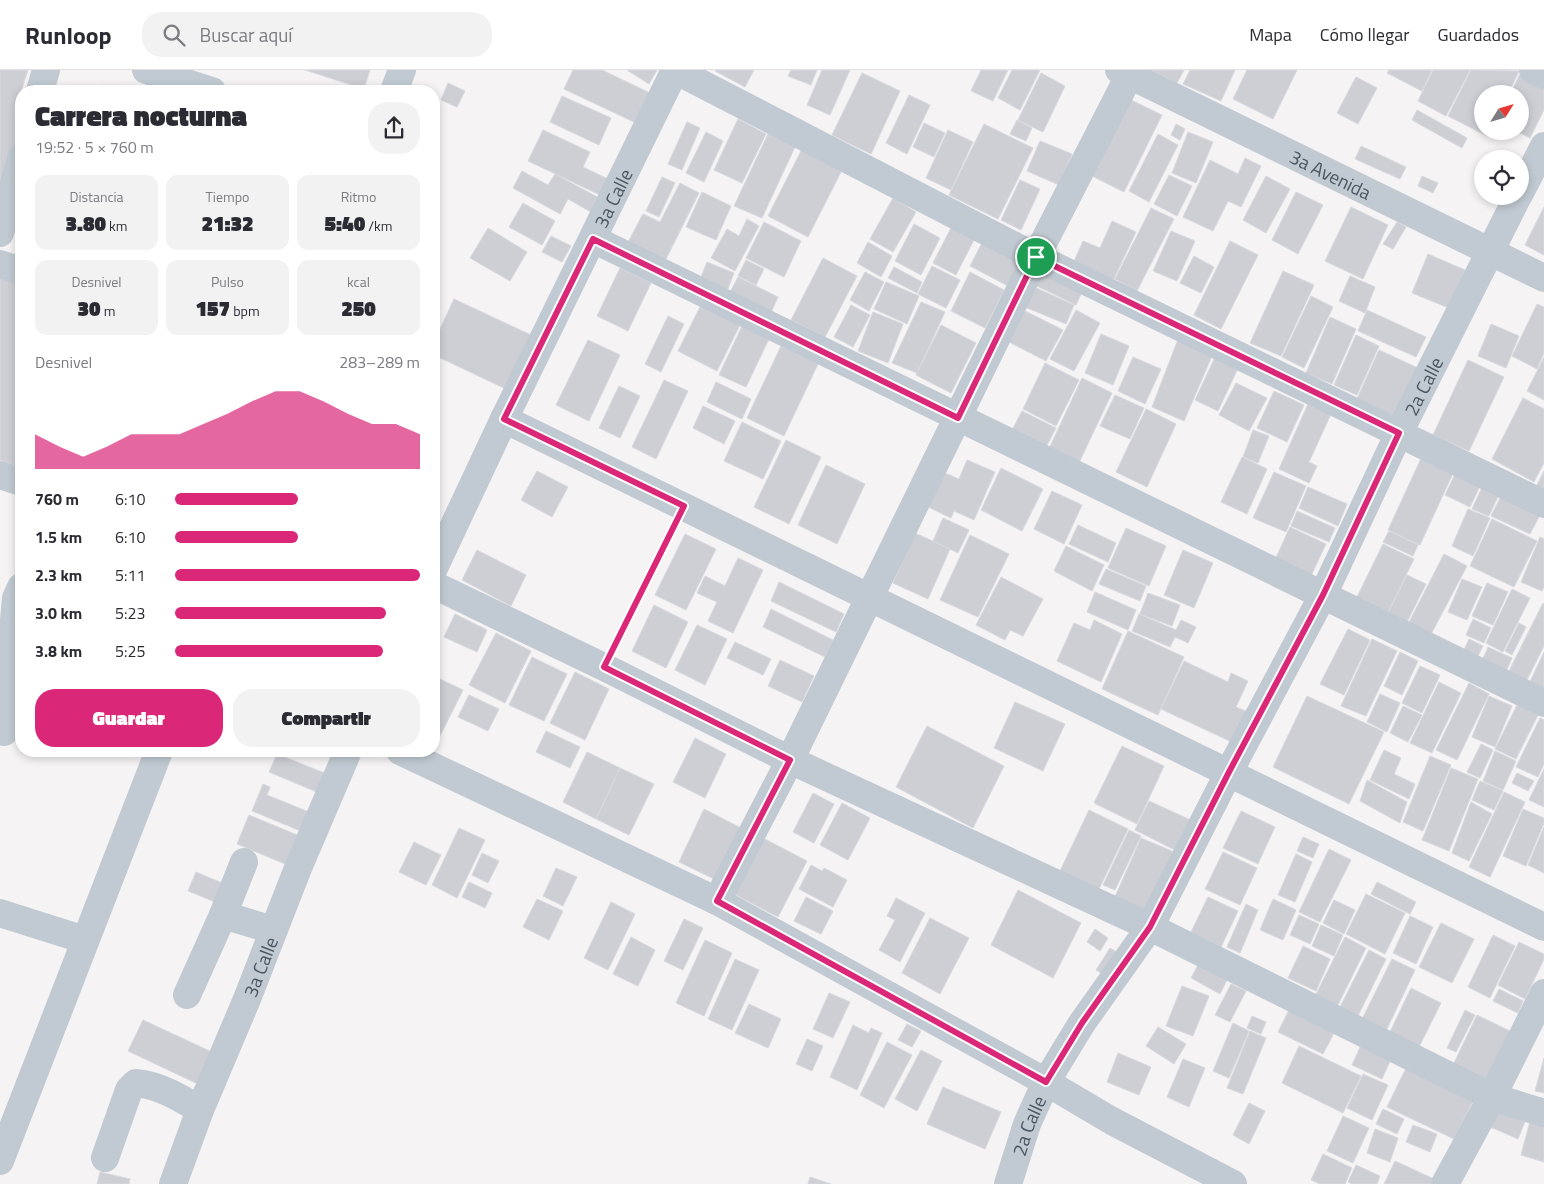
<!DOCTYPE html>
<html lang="es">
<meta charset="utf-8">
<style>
:root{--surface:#fff;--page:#f2f2f3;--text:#2b2b33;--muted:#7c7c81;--line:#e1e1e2;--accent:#db2777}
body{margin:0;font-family:"Titillium Web",sans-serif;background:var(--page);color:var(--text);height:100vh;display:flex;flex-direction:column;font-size:19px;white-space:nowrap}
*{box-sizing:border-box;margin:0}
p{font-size:16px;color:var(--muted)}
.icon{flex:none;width:28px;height:28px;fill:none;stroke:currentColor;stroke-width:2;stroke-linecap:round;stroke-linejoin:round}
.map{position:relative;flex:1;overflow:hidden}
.details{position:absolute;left:15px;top:15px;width:425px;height:672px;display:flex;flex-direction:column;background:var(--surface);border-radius:20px;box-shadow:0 2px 8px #0003}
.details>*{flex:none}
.needle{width:32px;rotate:53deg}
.tools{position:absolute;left:1474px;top:15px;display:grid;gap:10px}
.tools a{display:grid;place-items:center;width:55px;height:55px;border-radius:50%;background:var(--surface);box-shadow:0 2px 8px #0003;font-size:25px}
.pin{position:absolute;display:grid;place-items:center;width:42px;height:42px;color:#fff;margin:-21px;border:2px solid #fff;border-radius:50%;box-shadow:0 1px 5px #0007}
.round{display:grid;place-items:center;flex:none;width:52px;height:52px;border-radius:20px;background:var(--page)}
.head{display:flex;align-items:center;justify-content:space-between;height:85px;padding:0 20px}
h1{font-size:28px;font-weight:800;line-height:38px}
.stats{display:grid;grid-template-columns:repeat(3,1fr);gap:8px;height:85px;padding:5px 20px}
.stats div{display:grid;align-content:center;border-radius:12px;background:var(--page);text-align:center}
.stats b{font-size:21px;font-weight:800}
.stats small{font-size:14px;font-weight:400}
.stats p{font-size:14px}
.chart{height:140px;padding:10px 20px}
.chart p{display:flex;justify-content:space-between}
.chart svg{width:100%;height:90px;margin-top:5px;fill:var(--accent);opacity:.7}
.action{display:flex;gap:10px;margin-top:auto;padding:10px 20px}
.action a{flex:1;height:58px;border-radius:20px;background:var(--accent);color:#fff;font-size:20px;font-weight:800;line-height:58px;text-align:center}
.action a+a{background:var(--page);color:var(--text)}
ul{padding:0 20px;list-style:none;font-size:16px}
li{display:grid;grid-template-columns:80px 60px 1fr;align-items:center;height:38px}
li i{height:12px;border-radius:6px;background:var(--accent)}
header{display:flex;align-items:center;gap:30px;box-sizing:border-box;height:70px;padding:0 25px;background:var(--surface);border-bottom:1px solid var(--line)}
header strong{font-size:24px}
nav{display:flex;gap:28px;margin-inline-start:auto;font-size:18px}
.search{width:350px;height:45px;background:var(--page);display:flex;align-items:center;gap:12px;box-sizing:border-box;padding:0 18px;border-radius:20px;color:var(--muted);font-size:19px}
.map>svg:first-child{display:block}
.building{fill:#cdcfd5;stroke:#d7d9de}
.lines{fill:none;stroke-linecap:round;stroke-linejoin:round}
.path{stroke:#7ad0a6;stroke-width:3;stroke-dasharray:4 2.5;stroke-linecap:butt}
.minor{stroke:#c1cad2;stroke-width:28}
.route-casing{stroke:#fff;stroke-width:10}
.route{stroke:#db2777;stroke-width:6}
.labels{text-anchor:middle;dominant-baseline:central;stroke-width:5;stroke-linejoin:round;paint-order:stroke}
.street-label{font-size:19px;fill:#4a5661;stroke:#fff}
</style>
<header>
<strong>Runloop</strong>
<div class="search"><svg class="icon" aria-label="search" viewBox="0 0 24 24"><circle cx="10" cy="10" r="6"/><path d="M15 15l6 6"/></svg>Buscar aquí</div>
<nav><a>Mapa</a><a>Cómo llegar</a><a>Guardados</a></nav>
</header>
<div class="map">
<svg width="1544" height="1114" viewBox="0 0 1544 1114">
<rect width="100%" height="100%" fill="#f5f3f3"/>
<path class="building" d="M0 0H28L14 43 21 45V73L8 123 0 121Z
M305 0H370L364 19Z
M573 0H602L650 23 636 53 564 19Z
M627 0H657L649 14Z
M716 0H754L745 17 715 1Z
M791 0H817L811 15 788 6Z
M822 0H850L830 45 807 35Z
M981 0H1008L993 31 971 21Z
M1012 0H1040L1020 40 998 28Z
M1151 0H1184L1177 13Z
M1190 0H1235L1221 31 1183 14Z
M1247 0H1297L1273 49 1233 29Z
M1389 0H1432L1422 21 1387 3Z
M1433 0H1470L1446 46 1418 31Z
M1471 0 1519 1 1508 24H1482V61H1489L1487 66 1448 46Z
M1521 2 1544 14V40L1530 68 1516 61H1520V24H1510Z
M862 3 900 21 871 84 832 65Z
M1041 3 1065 16 1043 62 1018 50Z
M1356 7 1377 18 1358 54 1337 43Z
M448 13 465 21 457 37 441 30Z
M102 15 122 21H100Z
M909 25 930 35 907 84 886 73Z
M562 26 611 48 599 75 550 52Z
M1129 29 1162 45 1124 122 1092 106Z
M1417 40 1467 68 1462 78 1412 50Z
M738 49 766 64 742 113 714 100Z
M1017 50 1032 58 1026 71 1010 64Z
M687 52 700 58 682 100 668 94Z
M924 53 945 63 934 87 913 77Z
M984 54 1033 78 998 149 949 125Z
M1176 54 1185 59 1180 70 1171 65Z
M543 60 590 82 583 97 608 109 600 125 528 91Z
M948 60 973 72 951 120 926 108Z
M706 62 723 71 704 112 686 103Z
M1188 62 1213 72 1196 113 1172 103Z
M768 64 795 77 762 148 734 136Z
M1158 64 1178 75 1149 132 1129 121Z
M1040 71 1072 84 1059 115 1027 101Z
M1361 76 1406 97 1400 109 1355 89Z
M802 79 842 100 808 167 768 146Z
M1245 88 1261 96 1241 137 1228 131 1213 161 1183 147 1210 90 1238 104Z
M522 101 548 115 555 104 599 128 591 142 568 129 560 144 513 118Z
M1169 105 1192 116 1177 146 1154 134Z
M1266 106 1290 119 1266 163 1243 150Z
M1422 106 1438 113 1433 123 1418 116Z
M662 107 675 113 659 147 646 141Z
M1020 110 1040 119 1021 160 1001 150Z
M680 113 699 123 665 191 628 172 643 144 660 152Z
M702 122 731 136 716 170 686 157Z
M1296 122 1323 135 1298 184 1272 170Z
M893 128 916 142 893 182 870 169Z
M523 133 555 151 542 175 509 157Z
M1351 137 1388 155 1363 209 1325 191Z
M1544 137V185L1525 175Z
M1151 138 1174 149 1137 221 1115 209Z
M747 149 759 156 735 201 711 188 727 159 739 166Z
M1112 151 1136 162 1112 213 1072 196 1083 171 1100 178Z
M764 152 801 171 784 207 746 188Z
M954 152 977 164 956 205 933 193Z
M1397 152 1406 157 1393 179 1383 174Z
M914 154 940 168 921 205 895 191Z
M488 158 527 182 510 211 470 188Z
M1171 161 1195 171 1177 211 1153 201Z
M551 166 571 176 562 192 542 182Z
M985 167 1023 187 1008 216 970 196Z
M1230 171 1258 185 1221 259 1194 245Z
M868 172 892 186 881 207 857 193Z
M1428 184 1465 200 1449 238 1412 223Z
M1194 186 1214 197 1201 223 1180 213Z
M823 188 857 206 825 267 791 250Z
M746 190 764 199 756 215 738 206Z
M707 192 734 203 726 224 699 212Z
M1044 195 1085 216 1076 235 1035 215Z
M932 196 960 210 946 238 918 224Z
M894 197 922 212 917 223 888 208Z
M620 198 651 213 628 261 597 246Z
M1283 201 1314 215 1281 286 1250 273Z
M865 202 884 212 869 241 850 230Z
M970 202 1004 220 985 258 951 241Z
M1350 206 1375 217 1365 243 1339 231Z
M0 207 21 214V397L0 390Z
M738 207 778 227 770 245 729 224Z
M886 212 919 226 907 254 874 239Z
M1034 217 1074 235 1066 254 1025 237Z
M1311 226 1333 237 1304 298 1282 287Z
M454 229 531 265 506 319 434 285V272Z
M921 232 945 242 917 303 892 293Z
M1537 234 1544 237V283L1537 299 1512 286Z
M701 235 740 255 717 301 678 281Z
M851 235 870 245 853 277 834 267Z
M1023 240 1063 260 1046 291 1007 271Z
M1076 240 1100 253 1074 301 1050 289Z
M1367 240 1426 267 1416 287 1358 261Z
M873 242 903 254 888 293 858 281Z
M668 246 684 254 661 302 645 294Z
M1330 247 1356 259 1332 314 1306 303Z
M1491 254 1519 266 1506 298 1478 286Z
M941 255 976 273 951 323 916 305Z
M742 256 769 269 746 317 719 305Z
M1101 264 1129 276 1113 315 1085 303Z
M1180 264 1215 279 1184 351 1152 337Z
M1356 265 1379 276 1357 325 1334 315Z
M588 270 620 285 589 351 556 335Z
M781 276 818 294 784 366 747 348Z
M1379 280 1418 298 1395 348 1356 331Z
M1216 285 1239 296 1218 341 1195 330Z
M1133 287 1161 299 1145 334 1118 321Z
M1544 287V330L1527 321Z
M1468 290 1504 307 1469 381 1433 365Z
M1045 293 1079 310 1056 356 1023 339Z
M1082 308 1112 323 1077 397 1047 383Z
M664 310 688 321 656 389 632 377Z
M716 312 751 329 742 349 707 332Z
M1236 313 1267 328 1249 361 1219 345Z
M619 316 640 326 620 368 599 358Z
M1274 321 1304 335 1287 372 1257 358Z
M1115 325 1144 338 1130 369 1100 356Z
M1523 328 1544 339V393L1534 412 1492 389Z
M1308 334 1331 344 1309 392 1317 396 1309 413 1279 399Z
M703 336 735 351 724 374 693 358Z
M1146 339 1176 354 1147 417 1116 402Z
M1022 341 1056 358 1044 381 1010 364Z
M742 352 781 371 763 409 724 391Z
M1253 360 1269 366 1258 393 1243 387Z
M786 370 821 387 789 454 754 437Z
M1423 384 1455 399 1420 475 1388 460Z
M1242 387 1267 399 1247 444 1221 432Z
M967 390 995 402 974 450 954 441 951 448 924 435 940 401 959 409Z
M826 395 865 414 837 474 798 455Z
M1001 398 1043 419 1022 461 981 440Z
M537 401 568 417 552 447 521 430Z
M1544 401V421L1536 417Z
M1274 402 1306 416 1286 462 1253 448Z
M1456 402 1481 414 1470 437 1445 425Z
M1483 415 1500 422 1489 446 1472 439Z
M1308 417 1347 434 1338 456 1299 438Z
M1052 421 1082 435 1064 474 1034 459Z
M1502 424 1541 443 1530 464 1491 446Z
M1468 439 1490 448 1473 486 1452 476Z
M1297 441 1335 458 1329 472 1291 456Z
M943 448 969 460 958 483 933 471Z
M1492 449 1537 471 1514 517 1470 496Z
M1078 455 1116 473 1108 492 1069 474Z
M1290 457 1326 474 1310 508 1274 492Z
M1126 458 1166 476 1149 516 1108 498Z
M1389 461 1418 475 1413 486 1383 472Z
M915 463 950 479 928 529 893 513Z
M685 464 716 479 686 540 655 525Z
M970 465 1009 484 978 547 940 530Z
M1540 467 1544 469V517L1542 521 1521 512Z
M1383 474 1414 489 1386 546 1355 531Z
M1066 476 1104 495 1092 521 1054 501Z
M477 480 526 505 511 536 462 510Z
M1183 480 1213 493 1194 538 1164 525Z
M1444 484 1467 496 1428 570 1406 558Z
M738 488 763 500 733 563 708 551 717 532 697 523 705 506 725 516Z
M1106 499 1146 516 1140 531 1099 514Z
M1407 505 1426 514 1405 556 1386 547Z
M1001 507 1043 529 1023 566 1010 560 1005 570 976 555Z
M1462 509 1482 517 1467 550 1448 542Z
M779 512 844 544 836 562 771 531Z
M1487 513 1508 522 1493 555 1472 546Z
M1512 519 1530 528 1503 582 1486 573Z
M1095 522 1136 540 1128 560 1087 542Z
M1148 523 1180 535 1172 556 1140 544Z
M1543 533 1544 534V576L1525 614 1507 605Z
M654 535 688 552 666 598 632 581Z
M771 539 833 570 825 587 763 557Z
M455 544 487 560 477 582 444 567Z
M1139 544 1176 560 1181 550 1196 557 1188 573 1175 567 1170 577 1132 561Z
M1473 549 1491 558 1484 573 1466 565Z
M1094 550 1122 564 1101 612 1057 591 1074 553 1090 560Z
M1519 553 1526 557 1512 585 1505 581Z
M697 555 727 569 705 615 675 600Z
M1348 559 1370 570 1344 625 1320 614Z
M1128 561 1184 587 1158 645 1102 619Z
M496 563 531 581 505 633 469 615Z
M1372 569 1397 581 1366 646 1341 636Z
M1469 569 1483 576 1477 588 1463 582Z
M735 572 771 589 763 605 727 588Z
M1488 577 1512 588 1505 604 1481 593Z
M1400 582 1418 591 1402 625 1384 616Z
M1544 582V626L1527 618Z
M532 587 567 604 544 651 509 635Z
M780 590 814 606 802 632 768 616Z
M1184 591 1228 612 1231 603 1248 611 1236 637 1248 642 1234 673 1161 639Z
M1420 596 1440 605 1422 643 1402 633Z
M575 602 609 619 585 670 550 653Z
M438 608 463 620 438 670 434 668V618Z
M1439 612 1461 623 1432 683 1410 673Z
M1469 613 1489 624 1457 690 1436 680Z
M1380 624 1400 633 1387 662 1367 652Z
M469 625 499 639 488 661 458 647Z
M1307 626 1384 662 1349 734 1273 697Z
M1489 626 1512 636 1495 677 1472 667Z
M1015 632 1065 654 1043 701 994 678Z
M1517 635 1538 645 1516 689 1495 679Z
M1403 636 1422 645 1408 672 1390 663Z
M1540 648 1544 650V694L1538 707 1516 697Z
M927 656 1004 696 973 758 896 717Z
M546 661 580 677 570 698 536 682Z
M695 668 726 684 705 728 673 712Z
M1481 674 1493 680 1480 708 1467 702Z
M1122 676 1164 696 1137 754 1094 733Z
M1384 680 1401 688 1394 704 1415 714 1409 729 1370 710Z
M1495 681 1516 691 1503 720 1483 711Z
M587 682 620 698 596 749 563 732Z
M277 684 332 706 324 725 269 702Z
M1430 686 1451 695 1423 761 1403 752Z
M620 698 654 714 629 765 596 749Z
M1451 698 1478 709 1449 781 1422 770Z
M1544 699V737L1529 730Z
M1517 703 1534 711 1528 721 1512 713Z
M1367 710 1407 732 1400 753 1360 731Z
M1480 711 1503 721 1494 740 1472 730Z
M263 714 270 717 267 725 309 742 308 764 252 741Z
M1504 722 1525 732 1490 807 1469 797Z
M813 723 834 734 814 773 793 762Z
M1149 731 1195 752 1181 783 1135 760Z
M1471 732 1492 744 1469 791 1452 783Z
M842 733 870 748 848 790 820 775Z
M704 739 741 758 716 810 679 792Z
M1523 739 1544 748V753L1526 796 1503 786Z
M1089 740 1128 759 1099 819 1060 801Z
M1241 741 1275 757 1258 794 1223 778Z
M249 745 302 767 290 796 237 774Z
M1544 757V803L1528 795Z
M459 758 485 770 457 828 432 815Z
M1129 760 1141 766 1115 820 1103 815Z
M1303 767 1319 774 1313 788 1297 781Z
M763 768 807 791 778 847 734 824Z
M1141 768 1179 784 1151 846 1114 829Z
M414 772 441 785 426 815 399 802Z
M1329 779 1351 790 1320 852 1299 842Z
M1223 782 1257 798 1240 835 1205 819Z
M482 783 499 791 488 813 472 805Z
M1296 784 1312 792 1295 832 1278 825Z
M811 795 822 801 824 798 847 810 833 837 799 819Z
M556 798 577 807 563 836 543 826Z
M196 802 227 815 220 834 188 821Z
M469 812 492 823 485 838 462 827Z
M1377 812 1416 832 1410 844 1371 824Z
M1018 820 1081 853 1053 908 991 875Z
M1366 824 1405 843 1385 884 1346 864Z
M806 827 833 841 821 864 794 851Z
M1208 827 1238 841 1221 877 1191 862Z
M896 828 925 843 900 892 879 880 895 850 887 846Z
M537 829 563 841 549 870 523 857Z
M1273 829 1296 840 1283 870 1260 860Z
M1334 830 1355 840 1344 864 1323 853Z
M611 832 635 844 608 900 584 888Z
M1246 834 1258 840 1240 883 1227 877Z
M1299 845 1319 854 1310 874 1290 865Z
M1410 846 1433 857 1416 894 1393 883Z
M930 848 969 868 940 924 902 903Z
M684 849 703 858 683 900 664 891Z
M1441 853 1474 869 1452 913 1419 897Z
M1321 855 1343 865 1334 886 1312 876Z
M1095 859 1108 868 1100 881 1087 872Z
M1493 865 1515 876 1490 928 1468 917Z
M631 867 655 880 638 916 613 904Z
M1345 867 1366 878 1336 939 1314 928Z
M705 870 732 883 704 946 676 933Z
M1519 872 1544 884V889L1525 929 1498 915Z
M1303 876 1330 889 1316 921 1288 908Z
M1110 878 1122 885 1108 907 1096 900Z
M1369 880 1386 889 1356 950 1338 941Z
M735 889 759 900 732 960 708 949Z
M1392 889 1415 900 1385 963 1361 951Z
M1198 895 1227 910 1220 924 1191 908Z
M1231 914 1246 921 1230 952 1215 945Z
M1182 916 1209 926 1193 966 1166 956Z
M1411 918 1441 933 1418 979 1389 964Z
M1499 919 1523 931 1518 943 1493 931Z
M829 923 850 932 833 968 813 959Z
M749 934 781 949 768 978 735 963Z
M1289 940 1334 963 1323 984 1278 962Z
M1465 940 1475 945 1456 982 1447 978Z
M1477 945 1512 962 1488 1012 1453 995Z
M1252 946 1266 952 1261 964 1247 958Z
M143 950 214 983 200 1015 128 981Z
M1233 953 1249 961 1229 1008 1213 1001Z
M907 954 921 961 912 977 898 970Z
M853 955 869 963 871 958 882 963 857 1020 830 1007Z
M1158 957 1186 974 1174 994 1146 976Z
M1250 961 1266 968 1243 1024 1227 1018Z
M807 969 823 976 812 1001 796 994Z
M887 972 912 985 884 1038 860 1025Z
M1361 975 1391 989 1382 1009 1352 995Z
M1299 976 1361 1006 1343 1043 1282 1013Z
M921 980 942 991 917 1041 895 1029Z
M1118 983 1151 997 1139 1025 1107 1012Z
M1544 988V1023L1535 1021Z
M1183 989 1205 998 1189 1037 1167 1027Z
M1407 996 1474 1029 1454 1069 1387 1037Z
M1363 1004 1388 1015 1372 1050 1347 1038Z
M943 1017 1001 1042 985 1079 927 1054Z
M1249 1033 1265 1041 1249 1074 1233 1065Z
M1497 1036 1526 1049 1518 1069 1488 1056Z
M1383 1039 1404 1049 1397 1064 1376 1054Z
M1343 1046 1369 1058 1353 1093 1327 1081Z
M1530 1051 1544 1054V1092L1521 1085Z
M1413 1055 1437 1064 1430 1082 1406 1072Z
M1375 1059 1398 1068 1390 1092 1367 1083Z
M1323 1084 1352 1098 1345 1114H1320L1311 1110Z
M1395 1091 1434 1109 1432 1114H1384Z
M1356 1095 1380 1106 1377 1114H1352L1348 1112Z
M100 1102 130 1109 129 1114H97Z
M810 1107 831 1114H808Z"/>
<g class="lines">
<path class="path" d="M616 572 672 461"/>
<g class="minor">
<path d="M146 0 212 21"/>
<path d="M675 0 1036 187 1544 434"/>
<path id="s1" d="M1119 0 1544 208"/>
<path d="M1533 0 1544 5"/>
<path d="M40 21 46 0"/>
<path d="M394 21 402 0"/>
<path d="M1520 123 1544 76"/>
<path d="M0 163 21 88"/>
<path d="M593 169 1544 633"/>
<path d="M0 194 21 201"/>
<path d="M504 349 1544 857"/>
<path d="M0 405 21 412"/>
<path id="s2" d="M434 498 504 349 675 0"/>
<path d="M434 515 604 597 790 690 1150 857 1492 1027 1544 1043"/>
<path d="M4 662 16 528 21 517"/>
<path d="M400 681 717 831 1046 1012 1112 1051 1233 1114"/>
<path d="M717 831 790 690 1036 187 1132 0"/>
<path d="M0 843 85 870"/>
<path d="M223 845 244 792"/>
<path d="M187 925 223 845 273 860"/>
<path d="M105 1088 129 1020 136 1013C159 1015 181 1028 200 1040"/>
<path d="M0 1091 159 681"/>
<path id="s3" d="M173 1114 200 1040 247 929 298 798 348 681"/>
<path id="s4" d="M1008 1114 1027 1054 1046 1012 1082 953 1150 857 1229 702 1323 525 1399 363 1518 126"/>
<path d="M1445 1114 1492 1027 1544 923"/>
</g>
</g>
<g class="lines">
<g class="route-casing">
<path id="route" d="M593 169 958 348 1036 187 1399 363 1323 525 1229 702 1150 857 1082 953 1046 1012 717 831 790 690 604 597 684 436 504 349Z"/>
</g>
<use href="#route" class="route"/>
</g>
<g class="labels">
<g class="street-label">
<text stroke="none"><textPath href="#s1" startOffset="236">3a Avenida</textPath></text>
<text stroke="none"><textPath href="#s2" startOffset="411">3a Calle</textPath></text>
<text stroke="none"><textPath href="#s4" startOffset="902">2a Calle</textPath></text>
<text stroke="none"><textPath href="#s3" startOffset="234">3a Calle</textPath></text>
<text stroke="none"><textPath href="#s4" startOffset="62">2a Calle</textPath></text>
</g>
</g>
</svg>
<div class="tools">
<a><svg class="needle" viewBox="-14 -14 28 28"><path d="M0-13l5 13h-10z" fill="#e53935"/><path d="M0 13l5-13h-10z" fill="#7c7c81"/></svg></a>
<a><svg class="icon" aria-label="locate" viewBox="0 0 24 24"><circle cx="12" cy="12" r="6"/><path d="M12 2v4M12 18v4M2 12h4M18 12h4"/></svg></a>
</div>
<div class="pin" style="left:1036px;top:187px;background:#1e9e55"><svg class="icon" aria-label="arrive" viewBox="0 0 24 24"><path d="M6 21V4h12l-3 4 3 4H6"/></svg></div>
<section class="details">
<div class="head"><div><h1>Carrera nocturna</h1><p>19:52 · 5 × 760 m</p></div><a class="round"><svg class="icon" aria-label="share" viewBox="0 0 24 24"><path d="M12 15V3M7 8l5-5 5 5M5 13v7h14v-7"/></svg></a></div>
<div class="stats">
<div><p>Distancia</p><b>3.80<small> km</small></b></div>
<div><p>Tiempo</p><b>21:32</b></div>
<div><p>Ritmo</p><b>5:40<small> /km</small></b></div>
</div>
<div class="stats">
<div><p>Desnivel</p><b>30<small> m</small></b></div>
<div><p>Pulso</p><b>157<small> bpm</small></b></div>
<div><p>kcal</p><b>250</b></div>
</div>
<div class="chart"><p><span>Desnivel</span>283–289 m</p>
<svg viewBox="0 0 160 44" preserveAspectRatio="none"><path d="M0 44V27L10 33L20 38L30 33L40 27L50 27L60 27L70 22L80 17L90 11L100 6L110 6L120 11L130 17L140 22L150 22L160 27V44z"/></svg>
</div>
<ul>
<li><b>760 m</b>6:10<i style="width:50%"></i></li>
<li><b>1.5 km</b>6:10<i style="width:50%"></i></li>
<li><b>2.3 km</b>5:11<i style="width:100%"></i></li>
<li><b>3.0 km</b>5:23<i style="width:86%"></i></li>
<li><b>3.8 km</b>5:25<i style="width:85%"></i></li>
</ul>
<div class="action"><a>Guardar</a><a>Compartir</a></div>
</section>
</div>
